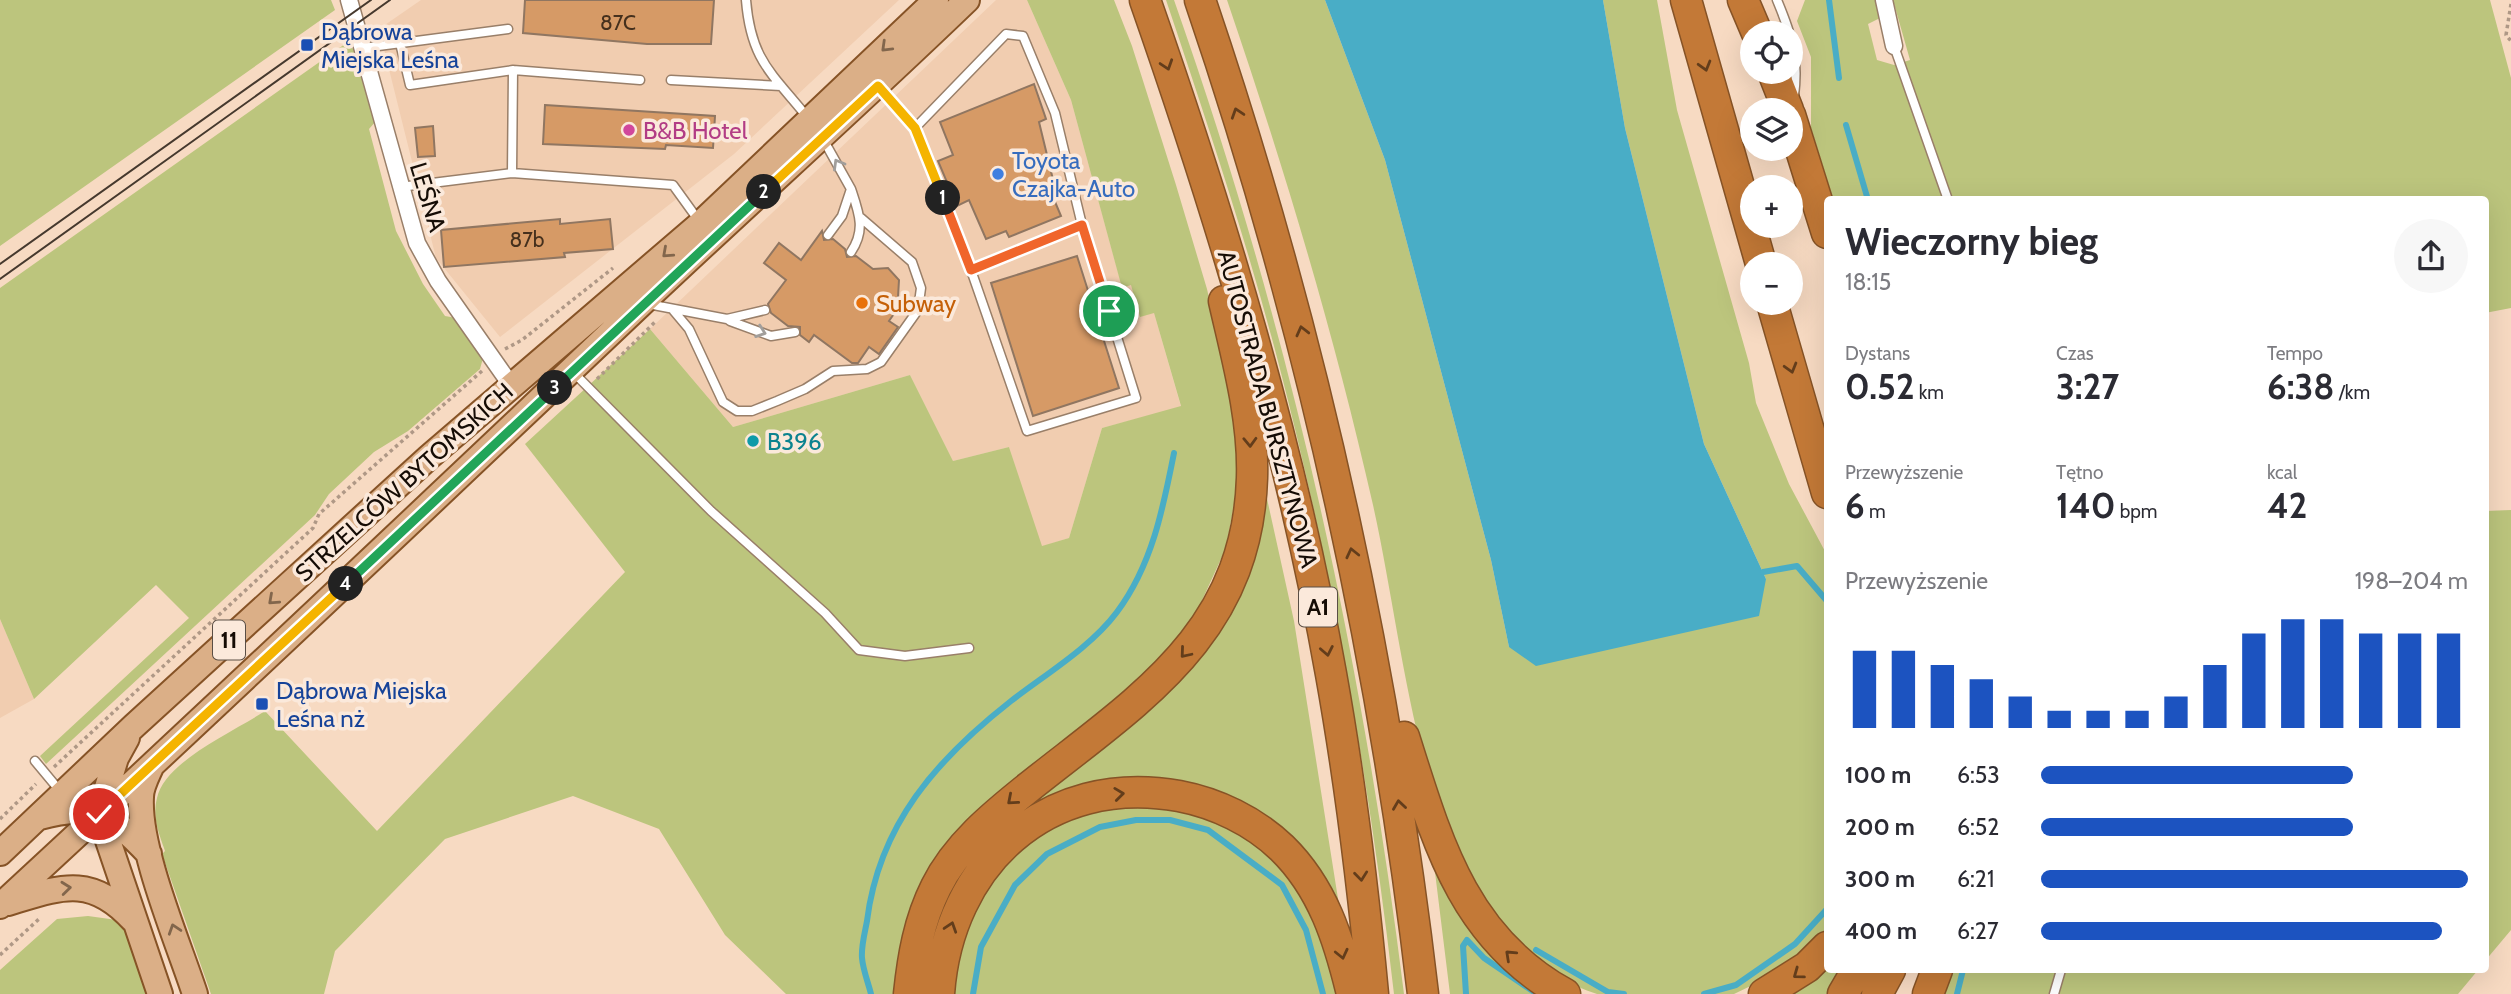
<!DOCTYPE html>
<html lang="pl">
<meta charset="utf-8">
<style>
:root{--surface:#fff;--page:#f7f7f7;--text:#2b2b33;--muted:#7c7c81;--accent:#1c53c0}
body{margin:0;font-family:Cabin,sans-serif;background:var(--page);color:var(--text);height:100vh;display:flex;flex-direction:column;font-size:26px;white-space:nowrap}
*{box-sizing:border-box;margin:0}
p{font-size:23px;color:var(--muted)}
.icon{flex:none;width:38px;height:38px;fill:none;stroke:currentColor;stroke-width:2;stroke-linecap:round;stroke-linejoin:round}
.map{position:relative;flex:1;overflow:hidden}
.side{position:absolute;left:1824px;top:196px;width:665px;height:777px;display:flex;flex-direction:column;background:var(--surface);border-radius:7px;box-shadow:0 7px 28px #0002}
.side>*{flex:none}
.fabs{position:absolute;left:1740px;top:21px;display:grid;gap:14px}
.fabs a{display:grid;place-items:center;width:63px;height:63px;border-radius:50%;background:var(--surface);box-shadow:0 7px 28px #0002;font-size:35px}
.pin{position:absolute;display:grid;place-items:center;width:60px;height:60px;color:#fff;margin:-30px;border:4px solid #fff;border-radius:50%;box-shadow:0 2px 7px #0007}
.km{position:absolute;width:35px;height:35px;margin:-18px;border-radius:50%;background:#222;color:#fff;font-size:19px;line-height:35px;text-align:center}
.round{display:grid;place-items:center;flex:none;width:74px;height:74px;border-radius:37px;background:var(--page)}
.head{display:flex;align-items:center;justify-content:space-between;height:119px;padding:0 21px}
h1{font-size:38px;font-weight:700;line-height:52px}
.stats{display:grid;grid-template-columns:repeat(3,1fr);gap:10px;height:119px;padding:7px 21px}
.stats div{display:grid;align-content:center}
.stats b{font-size:35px;font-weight:700}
.stats small{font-size:19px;font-weight:400}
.stats p{font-size:19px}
.chart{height:196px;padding:14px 21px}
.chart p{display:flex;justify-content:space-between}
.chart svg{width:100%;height:126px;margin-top:7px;stroke:var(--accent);stroke-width:6}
ul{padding:0 21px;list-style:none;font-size:23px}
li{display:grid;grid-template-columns:112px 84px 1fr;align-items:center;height:52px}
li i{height:18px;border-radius:9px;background:var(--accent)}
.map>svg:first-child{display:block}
.built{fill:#f1cdb0}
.green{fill:#bcc57d}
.water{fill:#49adc6}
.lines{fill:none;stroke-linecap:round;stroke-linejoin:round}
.stream{stroke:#49adc6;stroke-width:6}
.building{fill:#d69a66;stroke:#907661;stroke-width:2}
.lane-casing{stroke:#997f69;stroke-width:11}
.street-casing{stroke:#997f69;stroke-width:19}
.primary-casing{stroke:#865326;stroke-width:28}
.highway-casing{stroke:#865326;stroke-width:33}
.path{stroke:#af9886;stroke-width:3.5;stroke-dasharray:3.5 3.5;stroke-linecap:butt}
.lane{stroke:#fff;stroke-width:8}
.street{stroke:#fff;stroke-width:16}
.primary{stroke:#dbaf87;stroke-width:24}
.highway{stroke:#c37937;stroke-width:30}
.tram{stroke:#46392e;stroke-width:2}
.oneway{stroke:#82664c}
.oneway2{stroke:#633d1b}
.oneway3{stroke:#a19e9b}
.split-1-casing{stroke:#fff;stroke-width:14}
.split-2-casing{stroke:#fff;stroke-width:14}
.split-3-casing{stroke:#fff;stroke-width:14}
.split-4-casing{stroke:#fff;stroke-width:14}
.split-5-casing{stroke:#fff;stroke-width:14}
.split-1{stroke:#f0652b;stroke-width:9}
.split-2{stroke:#f5b400;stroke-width:9}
.split-3{stroke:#22a559;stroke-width:9}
.split-4{stroke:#22a559;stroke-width:9}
.split-5{stroke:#f5b400;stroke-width:9}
.transit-dot{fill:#1a4fb4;stroke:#fbe9db;stroke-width:2.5}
.hotel-dot{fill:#d1479c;stroke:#fbe9db;stroke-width:2.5}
.shop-dot{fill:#3f7fe0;stroke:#fbe9db;stroke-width:2.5}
.food-dot{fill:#e8710a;stroke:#fbe9db;stroke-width:2.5}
.culture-dot{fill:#0f9aa8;stroke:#fbe9db;stroke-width:2.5}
.labels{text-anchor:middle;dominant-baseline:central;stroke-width:7;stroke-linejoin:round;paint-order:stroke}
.number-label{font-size:21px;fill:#45301d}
.shield{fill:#fbe9db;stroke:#5a4e45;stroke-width:2}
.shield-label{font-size:23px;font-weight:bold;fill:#150c05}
.transit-label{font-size:24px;fill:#164399;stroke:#fbe9db;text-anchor:start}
.hotel-label{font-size:24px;fill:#b23c85;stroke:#fbe9db;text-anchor:start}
.shop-label{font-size:24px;fill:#366cbe;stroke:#fbe9db;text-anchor:start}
.street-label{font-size:24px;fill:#150c05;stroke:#fbe9db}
.food-label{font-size:24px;fill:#c56008;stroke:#fbe9db;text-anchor:start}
.culture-label{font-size:24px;fill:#0d838f;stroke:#fbe9db;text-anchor:start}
</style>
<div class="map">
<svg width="2511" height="994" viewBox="0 0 2511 994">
<rect width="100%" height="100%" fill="#f7dac2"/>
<path class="built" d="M421 0H899L734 154 500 337 436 258 379 29Z
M996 0H1027L1071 100 1122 287 1131 284 1154 313 1181 407 1102 428 1069 538 1041 547 1009 447 953 461 910 375 733 427 650 329Z
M0 619 34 699 0 718Z"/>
<path class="green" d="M0 0H331L335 10 0 246Z
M1027 0H1114L1132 46 1176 185 1207 289 1236 415 1238 483 1226 548 1188 631 1158 667 990 802 899 994H786L725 935 659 829 573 796 445 839 335 951 324 994H211L162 854 165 851C159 834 152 817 157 798 165 761 235 731 265 711L377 831 625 572 525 444 650 329 733 427 910 375 953 461 1009 447 1042 546 1069 538 1102 428 1181 406 1154 313 1140 317 1131 285 1122 288 1071 100Z
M1166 0H1174C1290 329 1361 648 1404 994H1394C1370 784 1333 574 1280 369 1248 245 1207 122 1166 0Z
M1227 0H1325L1385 160 1491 560 1509 647 1766 579 1704 444 1625 128 1603 0H1657L1677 110 1749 363 1756 403 1789 484 1827 555V928L1811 949 1761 981 1734 994H1597C1533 974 1483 917 1457 857 1410 751 1398 618 1373 505 1334 333 1284 167 1227 0Z
M1805 0H1876L1880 18 1868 24 1877 60 1894 65 1910 60 1893 0H2490L2511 78V308L2485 313V200L1833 199 1811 128V57L1797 21Z
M345 44 357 51 376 121 369 129 396 231 423 284 445 316 456 318 483 358 480 369 408 431 374 452 329 494 315 515 46 764 40 756 189 618 156 585 34 699 0 619V288Z
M1264 485 1294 621 1339 905 1211 794 1023 820 930 994H920L921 969 943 900 988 835 1185 672Z
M2511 510V930L2485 961V511Z
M1126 806C1146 807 1171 804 1190 809 1250 827 1295 873 1322 927 1331 947 1335 973 1342 994H953V983C958 961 961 934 970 915 1002 850 1055 813 1126 806Z
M1433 856 1547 994H1450Z
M88 916 117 920 135 946 147 994H0V970L57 919Z
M1827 960V970H1844L1828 994H1782Z
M1949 970H2478L2458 994H1941Z"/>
<path class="water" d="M1325 0H1603L1625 128 1704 444 1766 579 1759 616 1536 666 1509 647 1491 560 1385 160Z"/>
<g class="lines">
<path class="stream" d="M1829 0 1839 78
M1846 125 1868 200
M1763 572 1797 566 1827 601
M1536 950 1608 992 1624 994
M871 994C868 982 863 970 862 958 861 946 865 932 867 921 879 824 937 759 1011 701 1046 674 1091 647 1117 612 1152 565 1163 509 1174 453
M973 994 981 947 1015 885 1047 854 1100 827 1136 820H1170L1208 830 1282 885 1306 930 1323 994
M1466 994 1463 946 1467 940 1484 958 1537 994
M1704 994 1736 985 1795 944 1827 909
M1957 994 1963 970"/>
</g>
<path class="building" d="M525 0H714L711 44H647L523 33Z
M1034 84 1046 119 1039 122 1055 188 1050 190 1061 216 1009 237 1006 231 986 239 969 200 957 206 938 161 953 155 940 122Z
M545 105 715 116 713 148 666 145 665 149 543 144Z
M433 126 435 156 418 157 415 128Z
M560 219V224L610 219 613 249 564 253 565 257 444 267 441 230Z
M822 231 824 240 833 239 845 249 847 257 856 256 873 269 888 268 899 280 898 297 903 301 889 321 898 327 879 354 869 347 858 363H852L814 335 809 342 800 335V327L788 326 771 313 768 304 786 280 764 263 779 243 801 260Z
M1077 256 1119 388 1033 416 991 283Z"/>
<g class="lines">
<g class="lane-casing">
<path id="lane" d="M746 0C751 61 772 73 808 118
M1777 0C1792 36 1799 57 1794 96
M400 43 410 85 513 70
M1894 46 1948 200
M363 48 508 29
M671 80 781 86
M880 88 915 128 1006 34 1023 36 1055 113 1082 225
M915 128 971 270 1082 225 1136 398 1027 431 971 270
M823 139 851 189 842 216 828 235
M512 173 513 70 640 80
M400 187 512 173 673 185 699 221
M851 189C859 213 866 230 851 252
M648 304 727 319 765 310
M673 310 689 329 723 402 737 411H752L777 401 805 389 833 371 867 369 881 362 918 310 921 288 912 262 861 218
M730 321 771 336 795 332
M574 373 711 511 825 613 859 650 905 656 969 648
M35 761 60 791
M2054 994 2061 970"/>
</g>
<g class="street-casing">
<path id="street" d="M349 0 417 243 438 281 511 385
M1884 0 1894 46"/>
</g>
<g class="primary-casing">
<path id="primary" d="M127 738 116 758 99 814 160 994
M151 767C147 776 141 787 141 797 138 849 178 942 195 994
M40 817C94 802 112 815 149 854
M0 853 134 726 429 457 700 224 936 0
M8 903C61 887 91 874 133 920
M0 906C216 707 428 506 641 304 749 202 860 103 967 0"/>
</g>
<g class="highway-casing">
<path id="highway" d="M1145 0C1222 220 1290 444 1331 674 1350 780 1363 887 1373 994
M1200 0C1311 326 1383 652 1423 994
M1686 0 1761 264
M1743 0 1757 33
M1773 72 1788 110
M1790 115 1827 233
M1772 303 1827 493
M1404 737C1437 841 1463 938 1565 994
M909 994C913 956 919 921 936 887 956 846 994 815 1029 787 1138 700 1247 635 1252 478 1254 419 1237 358 1224 301
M939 994C948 865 1046 772 1179 796 1216 803 1254 821 1282 848 1323 888 1339 940 1352 994
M1764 994 1807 967 1827 947
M1843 994 1857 970
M1877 994 1890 970
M1928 994 1937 970"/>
</g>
<path class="path" d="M2511 4 2506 35 2511 41
M505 349 522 340 613 268
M597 379 656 321
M54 767 313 528 319 514 482 371
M0 819 36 784
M0 955 40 918"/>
<use href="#lane" class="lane"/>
<use href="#street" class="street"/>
<use href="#primary" class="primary"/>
<use href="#highway" class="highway"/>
<path class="tram" d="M0 264 371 0
M0 279 390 0"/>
</g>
<defs><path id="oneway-chevron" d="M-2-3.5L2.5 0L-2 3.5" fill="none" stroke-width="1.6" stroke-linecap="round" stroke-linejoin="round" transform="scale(1.75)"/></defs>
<g class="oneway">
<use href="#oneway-chevron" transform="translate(886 47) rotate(136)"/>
<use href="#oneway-chevron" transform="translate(667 253) rotate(138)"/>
<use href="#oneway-chevron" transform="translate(273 600) rotate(138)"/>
<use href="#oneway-chevron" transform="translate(66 888) rotate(-6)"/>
<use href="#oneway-chevron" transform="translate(174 929) rotate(-108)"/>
</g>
<g class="oneway2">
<use href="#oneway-chevron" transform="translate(1167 65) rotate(72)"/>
<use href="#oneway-chevron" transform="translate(1705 66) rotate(74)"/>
<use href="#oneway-chevron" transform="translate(1237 113) rotate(-108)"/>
<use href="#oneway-chevron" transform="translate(1302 331) rotate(-104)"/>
<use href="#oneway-chevron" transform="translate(1791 368) rotate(74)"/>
<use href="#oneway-chevron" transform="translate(1250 442) rotate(88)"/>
<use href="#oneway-chevron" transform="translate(1352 553) rotate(-103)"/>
<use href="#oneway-chevron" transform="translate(1327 651) rotate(79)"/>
<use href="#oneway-chevron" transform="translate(1185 653) rotate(130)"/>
<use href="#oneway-chevron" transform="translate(1119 794) rotate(-7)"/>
<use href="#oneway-chevron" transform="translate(1012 800) rotate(139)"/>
<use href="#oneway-chevron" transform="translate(1399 805) rotate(-98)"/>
<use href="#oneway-chevron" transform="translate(1361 876) rotate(84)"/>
<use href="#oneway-chevron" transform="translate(951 927) rotate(-72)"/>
<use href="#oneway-chevron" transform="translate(1342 954) rotate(77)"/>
<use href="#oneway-chevron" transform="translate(1510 955) rotate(-137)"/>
<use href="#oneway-chevron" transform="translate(1798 974) rotate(144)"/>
</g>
<g class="oneway3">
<use href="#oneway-chevron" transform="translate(838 164) rotate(-120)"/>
<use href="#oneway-chevron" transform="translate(761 332) rotate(19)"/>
</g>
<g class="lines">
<g class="split-1-casing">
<path id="split-1" d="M943 198 971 270 1082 225 1109 311"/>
</g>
<g class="split-2-casing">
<path id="split-2" d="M764 192 878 86 915 128 943 198"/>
</g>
<g class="split-3-casing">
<path id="split-3" d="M555 388 764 192"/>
</g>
<g class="split-4-casing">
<path id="split-4" d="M346 584 555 388"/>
</g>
<g class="split-5-casing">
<path id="split-5" d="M99 814 346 584"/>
</g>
<use href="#split-1" class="split-1"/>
<use href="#split-2" class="split-2"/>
<use href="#split-3" class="split-3"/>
<use href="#split-4" class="split-4"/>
<use href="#split-5" class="split-5"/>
</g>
<g class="transit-dot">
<rect x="300" y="38" width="14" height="14" rx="3.5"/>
<rect x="255" y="697" width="14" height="14" rx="3.5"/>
</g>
<circle class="hotel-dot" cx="629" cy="130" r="7"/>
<circle class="shop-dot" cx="998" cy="174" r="7"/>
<circle class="food-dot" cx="862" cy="303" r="7"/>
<circle class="culture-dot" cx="753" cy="441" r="7"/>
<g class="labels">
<g class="number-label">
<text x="618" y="22">87C</text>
<text x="527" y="239">87b</text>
</g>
<g class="shield">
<rect x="1299" y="587.5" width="38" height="39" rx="5"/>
<rect x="213" y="620.5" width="32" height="39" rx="5"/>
</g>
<g class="shield-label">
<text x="1318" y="607">A1</text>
<text x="229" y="640">11</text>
</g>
<g class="transit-label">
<text x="321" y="31">Dąbrowa<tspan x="321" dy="28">Miejska Leśna</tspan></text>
<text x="276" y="690">Dąbrowa Miejska<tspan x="276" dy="28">Leśna nż</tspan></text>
</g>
<g class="hotel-label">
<text x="643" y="130">B&amp;B Hotel</text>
</g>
<g class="shop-label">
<text x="1012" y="160">Toyota<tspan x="1012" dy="28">Czajka-Auto</tspan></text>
</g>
<g class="street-label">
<text transform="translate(428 197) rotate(73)">LEŚNA</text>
<text transform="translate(1268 409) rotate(75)">AUTOSTRADA BURSZTYNOWA</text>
<text transform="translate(404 482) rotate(-42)">STRZELCÓW BYTOMSKICH</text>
</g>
<g class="food-label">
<text x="876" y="303">Subway</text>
</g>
<g class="culture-label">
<text x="767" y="441">B396</text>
</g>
</g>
</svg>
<div class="fabs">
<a><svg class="icon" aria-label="locate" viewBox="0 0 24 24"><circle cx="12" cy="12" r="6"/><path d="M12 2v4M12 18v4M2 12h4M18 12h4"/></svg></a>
<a><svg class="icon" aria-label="layers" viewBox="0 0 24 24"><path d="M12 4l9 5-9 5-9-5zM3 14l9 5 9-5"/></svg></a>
<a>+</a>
<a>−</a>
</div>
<div class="pin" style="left:1109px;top:311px;background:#1e9e55"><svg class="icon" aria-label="arrive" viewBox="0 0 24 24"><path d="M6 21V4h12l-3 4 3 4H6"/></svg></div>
<div class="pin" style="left:99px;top:814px;background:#d93025"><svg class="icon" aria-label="check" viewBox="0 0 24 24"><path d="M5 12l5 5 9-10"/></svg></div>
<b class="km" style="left:943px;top:198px">1</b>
<b class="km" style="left:764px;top:192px">2</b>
<b class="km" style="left:555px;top:388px">3</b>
<b class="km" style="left:346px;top:584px">4</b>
<section class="side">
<div class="head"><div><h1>Wieczorny bieg</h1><p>18:15</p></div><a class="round"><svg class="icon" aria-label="share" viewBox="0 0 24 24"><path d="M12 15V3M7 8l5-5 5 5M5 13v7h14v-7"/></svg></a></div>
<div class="stats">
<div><p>Dystans</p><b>0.52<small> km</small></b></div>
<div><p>Czas</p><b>3:27</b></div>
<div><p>Tempo</p><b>6:38<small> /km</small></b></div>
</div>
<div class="stats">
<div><p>Przewyższenie</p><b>6<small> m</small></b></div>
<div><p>Tętno</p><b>140<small> bpm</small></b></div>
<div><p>kcal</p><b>42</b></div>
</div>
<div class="chart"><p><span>Przewyższenie</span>198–204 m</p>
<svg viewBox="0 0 160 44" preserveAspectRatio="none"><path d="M5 44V17M15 44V17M25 44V22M35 44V27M45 44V33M55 44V38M65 44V38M75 44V38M85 44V33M95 44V22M105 44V11M115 44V6M125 44V6M135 44V11M145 44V11M155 44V11"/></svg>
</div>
<ul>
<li><b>100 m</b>6:53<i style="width:73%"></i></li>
<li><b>200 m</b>6:52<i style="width:73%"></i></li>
<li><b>300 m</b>6:21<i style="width:100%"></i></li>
<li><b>400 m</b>6:27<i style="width:94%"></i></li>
</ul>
</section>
</div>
